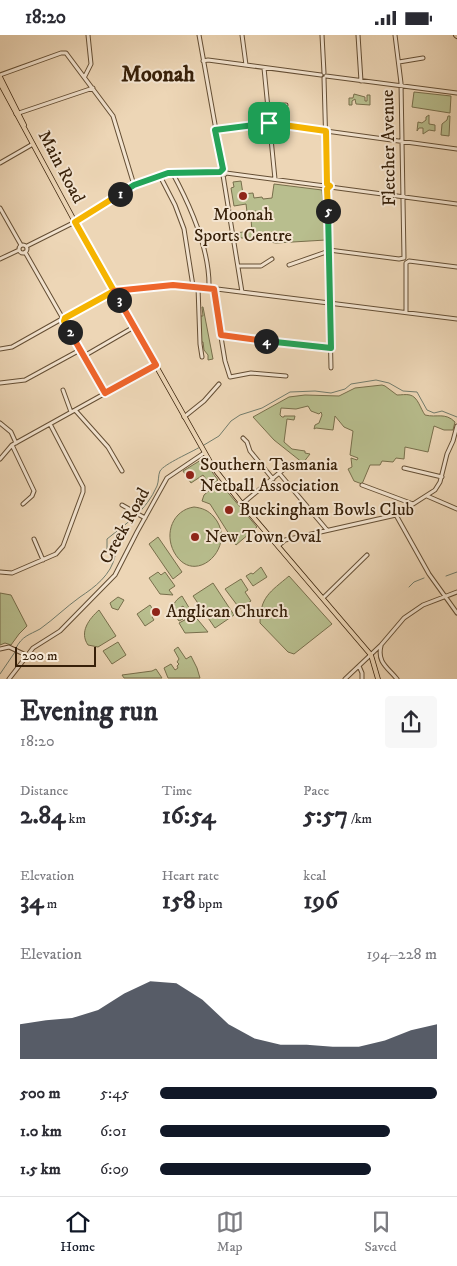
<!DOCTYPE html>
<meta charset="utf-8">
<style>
:root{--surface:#fff;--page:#f7f7f7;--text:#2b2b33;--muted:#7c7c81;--line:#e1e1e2;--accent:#111827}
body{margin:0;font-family:"IM FELL DW Pica",serif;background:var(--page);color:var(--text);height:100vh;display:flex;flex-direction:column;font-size:19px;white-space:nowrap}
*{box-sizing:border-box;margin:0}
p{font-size:16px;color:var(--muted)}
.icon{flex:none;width:28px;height:28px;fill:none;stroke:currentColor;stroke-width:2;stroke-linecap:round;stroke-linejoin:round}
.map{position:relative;height:644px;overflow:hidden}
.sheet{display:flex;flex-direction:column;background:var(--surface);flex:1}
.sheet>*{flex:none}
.scale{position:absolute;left:15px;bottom:12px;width:81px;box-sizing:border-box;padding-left:5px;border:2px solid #372009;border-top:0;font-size:14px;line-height:18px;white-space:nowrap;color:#372009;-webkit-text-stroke:4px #f3e4d0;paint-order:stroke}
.pin{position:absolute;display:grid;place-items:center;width:42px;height:42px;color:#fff;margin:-21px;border-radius:10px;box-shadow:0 2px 8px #0006}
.km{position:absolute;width:25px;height:25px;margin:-12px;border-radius:50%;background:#222;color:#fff;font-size:14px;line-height:25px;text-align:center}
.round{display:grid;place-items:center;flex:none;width:52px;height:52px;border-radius:5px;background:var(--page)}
.head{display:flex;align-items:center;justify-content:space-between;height:85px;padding:0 20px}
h1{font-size:28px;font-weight:800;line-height:38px}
.figures{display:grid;grid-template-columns:repeat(3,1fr);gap:8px;height:85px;padding:5px 20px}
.figures div{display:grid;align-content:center}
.figures b{font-size:25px;font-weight:800}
.figures small{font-size:14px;font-weight:400}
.figures p{font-size:14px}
.chart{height:140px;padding:10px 20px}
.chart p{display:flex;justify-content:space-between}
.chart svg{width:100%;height:90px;margin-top:5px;fill:var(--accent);opacity:.7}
ul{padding:0 20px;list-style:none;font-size:16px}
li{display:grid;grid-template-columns:80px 60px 1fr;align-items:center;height:38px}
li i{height:12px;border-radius:6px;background:var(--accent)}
.status{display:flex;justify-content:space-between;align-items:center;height:35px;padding:0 25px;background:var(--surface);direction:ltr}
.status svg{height:14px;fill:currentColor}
.menu{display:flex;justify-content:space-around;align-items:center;height:70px;border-top:1px solid var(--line);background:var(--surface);font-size:14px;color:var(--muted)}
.menu a{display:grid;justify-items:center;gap:2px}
.menu .current{color:var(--accent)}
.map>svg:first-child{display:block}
.green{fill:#b8be8e;stroke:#786f4c}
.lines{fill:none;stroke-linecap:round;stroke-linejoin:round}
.stream{stroke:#727c6c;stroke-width:1}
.minor-casing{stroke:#644e34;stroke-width:5}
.major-casing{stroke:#372009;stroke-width:5.5}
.highway-casing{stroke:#372009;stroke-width:6}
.minor{stroke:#f3e4d0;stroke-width:3}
.major{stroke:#edd6b6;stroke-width:4}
.highway{stroke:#edd6b6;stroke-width:4.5}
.split-1-casing{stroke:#fff;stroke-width:10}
.split-2-casing{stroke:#fff;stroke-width:10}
.split-3-casing{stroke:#fff;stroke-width:10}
.split-4-casing{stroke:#fff;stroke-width:10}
.split-5-casing{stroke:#fff;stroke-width:10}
.split-6-casing{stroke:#fff;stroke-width:10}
.split-1{stroke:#22a559;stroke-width:6}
.split-2{stroke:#f5b400;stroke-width:6}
.split-3{stroke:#f0652b;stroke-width:6}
.split-4{stroke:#f0652b;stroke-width:6}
.split-5{stroke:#22a559;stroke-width:6}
.split-6{stroke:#f5b400;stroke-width:6}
.poi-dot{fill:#8f2418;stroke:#f3e4d0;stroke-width:2}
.labels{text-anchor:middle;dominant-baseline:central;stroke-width:4;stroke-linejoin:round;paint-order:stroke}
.street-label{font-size:18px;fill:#372009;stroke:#f3e4d0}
.poi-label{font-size:18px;fill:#372009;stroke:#f3e4d0;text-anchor:start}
.district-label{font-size:22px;font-weight:bold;fill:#372009;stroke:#f3e4d0}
</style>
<div class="status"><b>18:20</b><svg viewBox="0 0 49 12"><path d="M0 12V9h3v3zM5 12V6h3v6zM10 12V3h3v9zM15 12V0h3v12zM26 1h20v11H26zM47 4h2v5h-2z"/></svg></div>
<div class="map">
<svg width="457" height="644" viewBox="0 0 457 644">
<rect width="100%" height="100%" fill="#edd6b6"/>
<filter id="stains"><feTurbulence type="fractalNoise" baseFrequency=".004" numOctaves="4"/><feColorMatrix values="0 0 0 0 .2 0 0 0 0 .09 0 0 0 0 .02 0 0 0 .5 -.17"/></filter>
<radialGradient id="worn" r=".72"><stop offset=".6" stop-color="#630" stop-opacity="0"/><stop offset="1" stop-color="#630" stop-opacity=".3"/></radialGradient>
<path class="green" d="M414 57 451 61 450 78 412 72Z
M354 59 365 62V66H367V60H370V70L356 69 355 64 352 66V70H349V63H353Z
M429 80V89L435 90V96L429 95 423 99V93H419L417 96 418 87 422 88 426 85V82Z
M448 81H450L449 101 441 100 442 89 447 85Z
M241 146 243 159 253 158 254 163 262 162 263 164 272 163 274 149 322 155 326 205 276 208 236 202 235 198 252 196 251 184 258 183 256 176 247 177 246 169 234 171 231 153 234 152 233 147Z
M202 272H203L213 324 208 325V320L204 315 203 307H201L200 281H203Z
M382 350 385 351 397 360C401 360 406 359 410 360 418 362 420 373 425 380 437 383 445 377 455 387L453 395H444L434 391 428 417 405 412 404 424 396 423 393 427 382 426 380 430H370L362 449 354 446 348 434 352 432 351 423 357 425 358 423 350 420 353 396 344 392 335 381 333 395 316 393 314 394 315 390 319 388 322 380 321 377 319 379 311 376 308 371 296 374 281 373 280 380 282 382H284V381H295L294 385 287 384 284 407 292 414 305 416V418L310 419 303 428 274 405 253 382 289 362 305 360 339 361 355 353Z
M201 425 204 426 218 445 206 455 201 448 206 444 203 440 191 448 183 436Z
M219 447 257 492 236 510 210 469 202 466 204 460Z
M194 472C202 473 208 475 214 482 239 511 194 554 174 517 164 498 173 475 194 472Z
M158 502 182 537 173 544 149 509Z
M261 532 267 542 253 551 246 541 251 538 253 539Z
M158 537 161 540 165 537 175 551 169 555 173 560 160 559 149 543Z
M289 541 332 589 294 619 288 617 260 588C260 562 270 557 289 541Z
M241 544 248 555 245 557 251 566 240 574 225 554Z
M213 548 234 580 215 593 193 561Z
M0 558 11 560 27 591 19 599 11 610 5 608 0 610Z
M182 561 191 576 188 578 183 571 177 575 183 584 179 586C172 577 170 568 182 561Z
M118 562 124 565 118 575 112 573 110 568Z
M150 570 156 579 152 582 154 585 145 591 137 579Z
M99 575 116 601 98 612 88 610C79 597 89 584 99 575Z
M194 580 208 597 185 598 179 588Z
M118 607 126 620 112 629 103 616Z
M178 612 186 624 191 621 197 633 200 643H168L164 633 171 629 175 635 178 633 177 631 179 629 177 627 179 624 174 615Z
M156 634 162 643H124L122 640 152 636Z"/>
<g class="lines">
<path class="stream" d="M204 410 219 401 231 386 240 380 262 373 290 357 315 356 331 358 345 354 351 349 376 345 389 348 403 356 417 357 427 375 434 378 442 376 457 382
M446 541 457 537
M409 552 414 547 424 543
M16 613C22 601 29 600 40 594 54 584 66 572 80 562 95 552 111 540 115 521L107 515V504C128 487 146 476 157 451 159 446 158 440 160 436 164 429 192 417 200 412
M0 639 15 617"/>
<g class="minor-casing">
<path id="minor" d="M199 0 223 134
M242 0 246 30
M322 0 324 38
M358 0 361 46
M203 26 208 25 321 40
M399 27 423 23
M264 33 275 144
M0 40 61 18H66L113 81 134 150
M85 41 91 29 88 0
M326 41 457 58
M324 43 327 149
M268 71 286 70
M16 79 93 53
M215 95 275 89 457 114
M0 128 33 109
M220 137a3 3 0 1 1 6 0a3 3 0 1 1-6 0Z
M172 137C190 170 210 215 209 253
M226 138 325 151
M223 140 242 257
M160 141 175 170 184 194 193 251
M330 152 457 169
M327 154 331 333
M0 173 21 210
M19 214a4 4 0 1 1 8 0a4 4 0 1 1-8 0Z
M27 211 75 187 134 150 172 137H220
M329 215 399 224 404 223 401 48 395 0
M25 217 62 282
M0 224 19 215
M289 230 329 216
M238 231H261L272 224
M198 252 200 309 202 322
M213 254 225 326 230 342 251 338 286 341
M406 277V228L409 226 457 232
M65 283 113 256 167 250 193 251 457 284
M64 286 105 358
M221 300 331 313
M0 314 12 312 60 285
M84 321 134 292
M0 348 25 345 80 315
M63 355 71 377
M75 375 108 412 122 436
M184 382 204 366 219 349
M0 388 11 397 16 408
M243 403 247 407 250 416 273 444
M12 410 34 456 32 461 23 469
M0 424 12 410 156 330
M404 433 442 442
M279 438 327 495
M362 450 413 469
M427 461 457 474
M242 469 290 429
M122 470 145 483
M396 480 429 539 457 578
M34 504 43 525
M278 511 285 505 396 480 435 455 440 447 447 419 453 406 457 391
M0 537 12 538 56 519 63 511 83 457V452L50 389
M323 563 367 520
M381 611C377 627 387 632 397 644
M0 614 9 612 26 620
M359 631 362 638V644
M9 644 33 613 60 596 115 540 137 497 167 443 204 418
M345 644 381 610 404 583 423 570 457 557"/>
</g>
<g class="major-casing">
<path id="major" d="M0 42 24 90
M0 48 75 187 213 432 242 469 371 620 378 644"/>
</g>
<g class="highway-casing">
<path id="highway" d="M456 0 457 1"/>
</g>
<use href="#minor" class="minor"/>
<use href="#major" class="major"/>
<use href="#highway" class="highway"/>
</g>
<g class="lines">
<g class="split-1-casing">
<path id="split-1" d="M120 159 134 150 168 138 220 137 223 134 215 95 269 88"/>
</g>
<g class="split-2-casing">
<path id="split-2" d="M70 297 64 286 65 283 114 256 75 187 120 159"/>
</g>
<g class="split-3-casing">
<path id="split-3" d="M70 297 105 358 156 330 119 265"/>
</g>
<g class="split-4-casing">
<path id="split-4" d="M119 265 114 256 173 250 214 254 221 300 266 306"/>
</g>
<g class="split-5-casing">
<path id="split-5" d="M266 306 331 313 328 176"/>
</g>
<g class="split-6-casing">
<path id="split-6" d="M269 88 326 96 327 149 330 151 327 154 328 176"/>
</g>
<use href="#split-1" class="split-1"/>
<use href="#split-2" class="split-2"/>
<use href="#split-3" class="split-3"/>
<use href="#split-4" class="split-4"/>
<use href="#split-5" class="split-5"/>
<use href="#split-6" class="split-6"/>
</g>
<g class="poi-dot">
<circle cx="243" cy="161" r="5"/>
<circle cx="190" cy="440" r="5"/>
<circle cx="229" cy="475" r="5"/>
<circle cx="195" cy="502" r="5"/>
<circle cx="156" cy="577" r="5"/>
</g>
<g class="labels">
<g class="street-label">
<text transform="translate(389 113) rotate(-91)">Fletcher Avenue</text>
<text transform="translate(61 132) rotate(62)">Main Road</text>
<text transform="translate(125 491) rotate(-61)">Creek Road</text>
</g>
<g class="poi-label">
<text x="243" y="180" text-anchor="middle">Moonah<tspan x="243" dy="21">Sports Centre</tspan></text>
<text x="200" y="430">Southern Tasmania<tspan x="200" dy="21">Netball Association</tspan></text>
<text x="239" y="475">Buckingham Bowls Club</text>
<text x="205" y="502">New Town Oval</text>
<text x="166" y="577">Anglican Church</text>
</g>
<g class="district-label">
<text x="158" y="39">Moonah</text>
</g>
</g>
<rect width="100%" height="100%" filter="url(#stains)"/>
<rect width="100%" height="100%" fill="url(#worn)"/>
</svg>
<div class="scale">200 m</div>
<div class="pin" style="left:269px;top:88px;background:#1e9e55"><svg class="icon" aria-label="arrive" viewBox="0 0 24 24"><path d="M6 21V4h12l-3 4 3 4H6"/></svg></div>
<b class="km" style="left:120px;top:159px">1</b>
<b class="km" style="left:70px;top:297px">2</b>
<b class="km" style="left:119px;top:265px">3</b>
<b class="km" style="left:266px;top:306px">4</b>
<b class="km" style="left:328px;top:176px">5</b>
</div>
<section class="sheet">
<div class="head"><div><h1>Evening run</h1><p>18:20</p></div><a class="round"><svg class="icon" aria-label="share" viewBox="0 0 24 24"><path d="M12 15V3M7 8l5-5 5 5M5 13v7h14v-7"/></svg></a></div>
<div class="figures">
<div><p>Distance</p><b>2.84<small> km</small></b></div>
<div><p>Time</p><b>16:54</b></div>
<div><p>Pace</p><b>5:57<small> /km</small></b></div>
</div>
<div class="figures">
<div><p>Elevation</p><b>34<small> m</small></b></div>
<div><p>Heart rate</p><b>158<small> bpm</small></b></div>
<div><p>kcal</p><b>196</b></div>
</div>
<div class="chart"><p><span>Elevation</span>194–228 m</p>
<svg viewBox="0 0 160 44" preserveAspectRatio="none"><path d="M0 44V27L10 25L20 24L30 20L40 12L50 6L60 7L70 15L80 27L90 34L100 37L110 37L120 38L130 38L140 35L150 30L160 27V44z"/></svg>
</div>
<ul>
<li><b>500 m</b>5:45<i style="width:100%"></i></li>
<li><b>1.0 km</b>6:01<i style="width:83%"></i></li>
<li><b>1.5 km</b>6:09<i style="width:76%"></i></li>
</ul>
</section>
<nav class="menu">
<a class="current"><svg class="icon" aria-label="home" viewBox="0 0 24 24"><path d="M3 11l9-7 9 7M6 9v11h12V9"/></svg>Home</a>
<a><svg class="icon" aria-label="map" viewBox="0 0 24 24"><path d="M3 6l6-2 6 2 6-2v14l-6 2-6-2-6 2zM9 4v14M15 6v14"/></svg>Map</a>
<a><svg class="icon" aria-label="saved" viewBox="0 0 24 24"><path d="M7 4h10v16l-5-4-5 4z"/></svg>Saved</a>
</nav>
